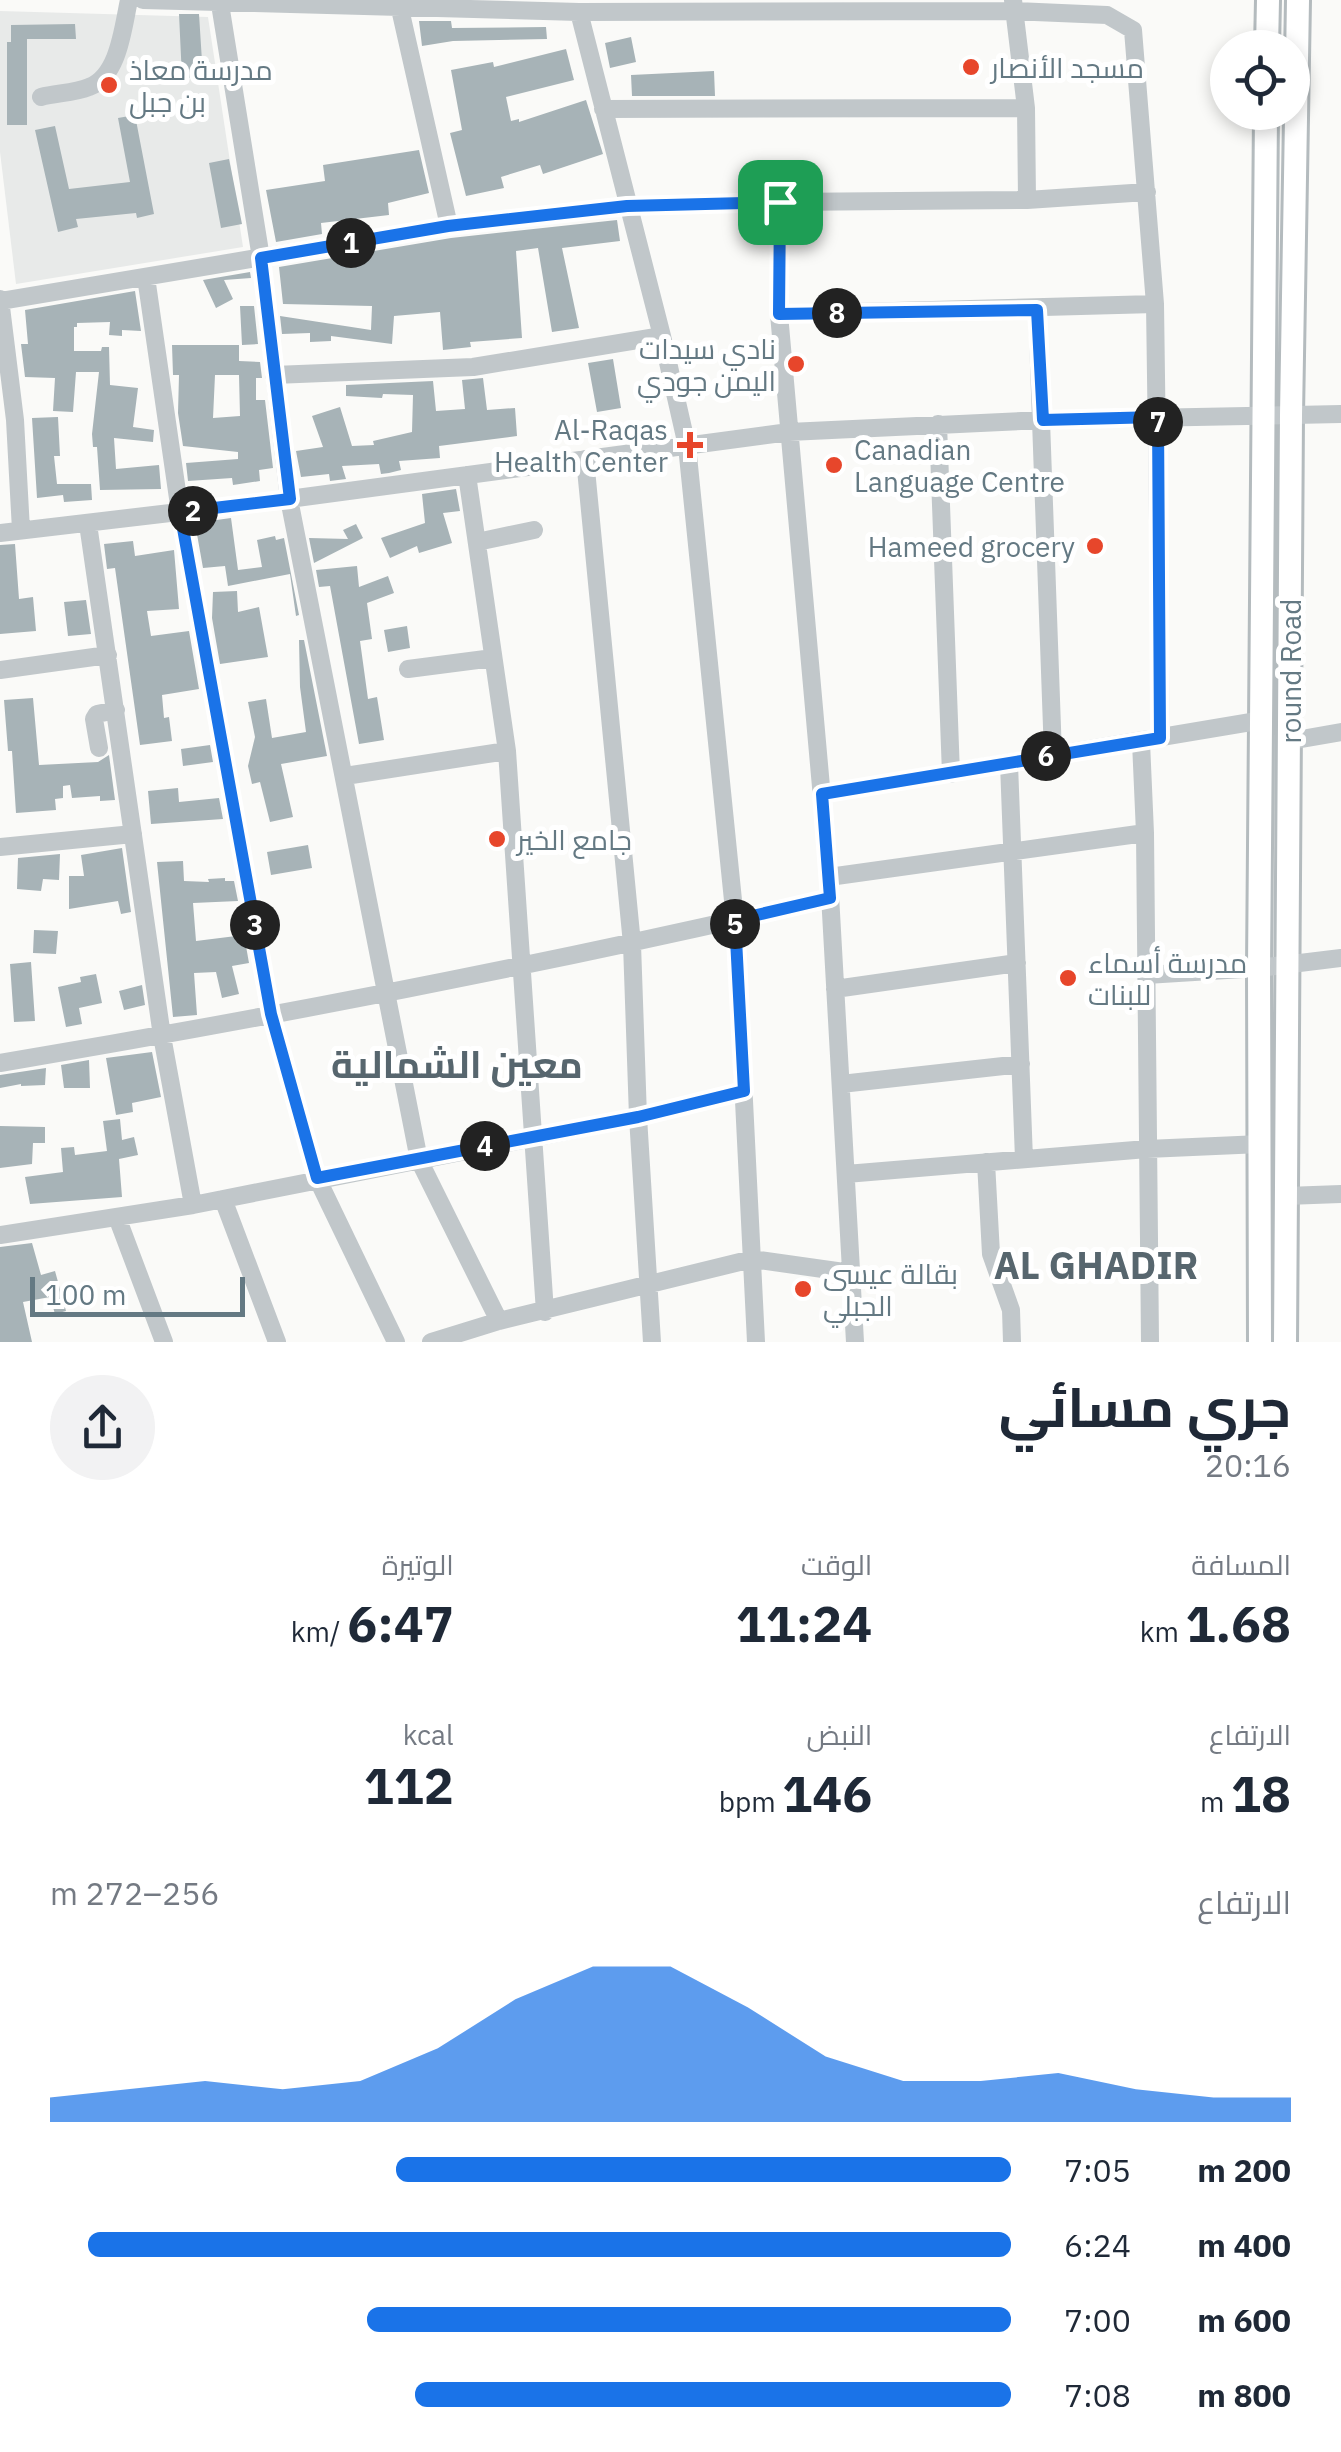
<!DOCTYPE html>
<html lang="ar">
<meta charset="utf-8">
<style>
:root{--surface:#fff;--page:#f2f2f3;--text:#1f2937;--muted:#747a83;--accent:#1a73e8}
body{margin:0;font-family:"IBM Plex Sans",Cairo,sans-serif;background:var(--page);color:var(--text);direction:rtl;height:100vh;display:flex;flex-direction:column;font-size:38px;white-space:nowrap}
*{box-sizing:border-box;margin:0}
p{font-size:32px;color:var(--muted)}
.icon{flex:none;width:55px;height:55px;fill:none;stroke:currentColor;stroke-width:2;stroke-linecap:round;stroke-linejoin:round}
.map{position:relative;height:1342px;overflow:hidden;direction:ltr}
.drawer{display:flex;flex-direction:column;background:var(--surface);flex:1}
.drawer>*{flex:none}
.tools{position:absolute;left:1210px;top:30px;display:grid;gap:20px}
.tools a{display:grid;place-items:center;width:100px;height:100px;border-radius:50%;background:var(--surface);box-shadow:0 5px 15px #0003;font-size:50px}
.scale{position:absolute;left:30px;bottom:25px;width:215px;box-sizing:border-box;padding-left:10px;border:5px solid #647983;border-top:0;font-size:28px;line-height:35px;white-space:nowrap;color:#647983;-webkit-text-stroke:8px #fff;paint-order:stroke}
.pin{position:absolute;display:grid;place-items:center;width:85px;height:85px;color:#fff;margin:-42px;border-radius:20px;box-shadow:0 5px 15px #0006}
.km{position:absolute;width:50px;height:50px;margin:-25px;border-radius:50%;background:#222;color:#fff;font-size:28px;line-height:50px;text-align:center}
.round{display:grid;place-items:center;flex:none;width:105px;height:105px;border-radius:52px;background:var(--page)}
.summary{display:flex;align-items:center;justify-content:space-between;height:170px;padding:0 50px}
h1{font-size:55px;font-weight:700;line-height:75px}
.stats{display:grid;grid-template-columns:repeat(3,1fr);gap:15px;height:170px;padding:10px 50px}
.stats div{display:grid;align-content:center}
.stats b{font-size:50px;font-weight:700}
.stats small{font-size:28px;font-weight:400}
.stats p{font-size:28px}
.chart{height:280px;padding:20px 50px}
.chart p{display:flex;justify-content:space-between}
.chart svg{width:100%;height:180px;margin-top:10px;fill:var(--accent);opacity:.7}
ul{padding:0 50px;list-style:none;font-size:32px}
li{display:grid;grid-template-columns:160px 120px 1fr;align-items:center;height:75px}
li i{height:25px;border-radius:12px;background:var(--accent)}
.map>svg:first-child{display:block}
.built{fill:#e8eae9}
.building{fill:#a7b3b7;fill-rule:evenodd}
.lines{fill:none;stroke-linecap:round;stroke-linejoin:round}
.major-casing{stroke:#b4bbbe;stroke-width:28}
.minor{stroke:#c1c7ca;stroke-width:18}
.major{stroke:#fff;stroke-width:22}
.route-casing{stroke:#fff;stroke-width:20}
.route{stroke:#1a73e8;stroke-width:12}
.poi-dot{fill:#e7462b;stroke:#fff;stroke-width:4}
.labels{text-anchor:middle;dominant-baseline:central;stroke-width:10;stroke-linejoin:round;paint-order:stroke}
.poi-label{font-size:28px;fill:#647983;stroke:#fff;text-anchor:start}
.street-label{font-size:28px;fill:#647983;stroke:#fff}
.district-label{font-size:38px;font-weight:bold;fill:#57666e;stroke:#fff}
</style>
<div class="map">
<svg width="1341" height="1342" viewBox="0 0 1341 1342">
<rect width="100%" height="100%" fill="#fafaf8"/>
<path class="built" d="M0 11 208 17 243 247 16 284 0 152Z"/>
<path class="building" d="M179 14H199L203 77 182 78Z
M419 21H451L452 28 546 27 547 39 453 41 422 46Z
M75 24 76 39H27V125H7V42H11V25Z
M631 37 636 62 610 68 605 43Z
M566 49 574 80 506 97 511 121 519 119V122L586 100 603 154 543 174 540 165 501 177 504 188 466 196 450 133 462 130 451 70 493 62 494 67Z
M714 71 715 96H632L631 75Z
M135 115 154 214 137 218 136 213 76 219 78 227 58 232 35 130 55 126 69 189 130 182 118 118Z
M419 150 429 193 388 203 389 215 321 223 322 234 276 242 266 190 325 181 323 165Z
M229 159 242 224 221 228 209 163Z
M617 220 620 241 562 248 579 328 552 332 538 248 516 251 522 338 470 342 471 347 443 350 440 312 394 316 392 344 331 336V341L310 342V333L282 334 280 316 371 330 372 306 283 304 279 267 451 238Z
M250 272 251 278 224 280 233 299 216 308 203 280Z
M135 291 141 331 122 330V336L109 335 110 322 77 323V327H74V351H101L102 347H109L110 385 138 388 133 427 154 430 153 442 114 438 116 469 159 465 161 489 100 490 97 447H93L92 434 99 372H76L73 412 53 411 55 378 25 377 21 344H28L25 310Z
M240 306H254L258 344 242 345Z
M172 345H239V361L260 362 262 378H256V400H265L273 468 259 470 260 481 233 485 232 478 188 481 186 463 238 459V452L183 446 178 413 179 375H173ZM215 375H239L240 416 213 418Z
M613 359 621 408 597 412 588 363Z
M483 378 487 410 515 408 517 436 439 446 440 458 399 461 401 470 389 473 381 474 379 464 342 466 346 479 330 481 329 474 301 477 296 451 323 447 312 416 340 407 352 446 374 445 373 441 412 432 413 395 383 394 382 398 346 396V385L433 381 436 411 465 409 462 380Z
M58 417 60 456H54L57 484H91L92 500 64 502 63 495 37 498 32 418Z
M456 489 460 511 443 513 452 543 419 553 417 546 390 558 381 538 425 523 422 494Z
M231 518 238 570 262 567 257 540 275 536 276 540 284 538 299 615 296 616 290 574 228 586 225 566 203 568 195 523Z
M356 524 363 538 314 563 309 538 348 539 343 530Z
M133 541 135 556 174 550 179 609 147 611 151 636 189 631 199 689 162 695 164 718 169 717 172 741 140 745 115 568 107 569 104 544Z
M15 544 19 599 33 597 36 631 0 634V545Z
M357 566 359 587 388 576 394 593 367 603 372 639 360 641 368 699 377 697 384 740 359 744 330 586 319 587 316 570Z
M237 591 238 612 259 607 268 657 220 664 212 618 213 592Z
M86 600 91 634 68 636 64 602Z
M407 626 410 648 388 652 384 630Z
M299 640H304L327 756 281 764 293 817 270 822 260 782 252 784 248 766 255 737 248 702 266 699 272 738 306 732 300 687Z
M33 698 39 765 98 762 109 755 115 800 100 801V796L72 798 70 785 63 786V798L55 799 56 810 16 813 12 751H8L4 700Z
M210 745 213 762 183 766 181 749Z
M178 788 179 802 219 798 223 819 151 824 148 791Z
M308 845 312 868 271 875 267 852Z
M122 848 131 912 121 914 118 901 69 909V876H84L81 855Z
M60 854 59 880 43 879 41 891 17 889 18 858Z
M183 861 184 881 209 882 208 879 225 878V881H234L238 901 193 903 196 941 244 935 249 963 232 966 239 994 222 998 216 972 194 973 197 1015 173 1017 157 862Z
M34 930 58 931 56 954 33 953Z
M31 962 35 1021 14 1022 10 964Z
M96 974 102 1003 79 1008 82 1024 66 1027 58 987 81 982 80 977Z
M142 985 145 1005 124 1010 119 991Z
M152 1052 161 1097 132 1103 133 1112 116 1115 106 1058Z
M89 1060 90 1088H64L61 1065Z
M46 1068 45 1085 21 1086V1084L0 1088V1075Z
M120 1119 122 1140 134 1137 138 1155 119 1159 122 1197 30 1204 25 1177 63 1172 61 1148 74 1147 75 1155 107 1151 103 1121Z
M0 1126 45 1127V1143H33L32 1164 0 1168Z
M32 1243 41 1275 55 1271 66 1311 55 1314 50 1297 23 1302 32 1342H0V1247Z"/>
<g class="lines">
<g class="major-casing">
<path id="major" d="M1267 48 1268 0
M1260 1342 1259 968 1266 112
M1285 1342 1291 415 1298 0"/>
</g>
<path class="minor" d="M143 0 579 12 1013 11 1107 15 1133 30 1155 304 1161 738
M398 0 449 226
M1013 0 1026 108 1027 200
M220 4 261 258 289 499 419 1160 499 1321
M579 12 662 336 687 446 735 920 756 1342
M41 97C56 93 75 93 89 87 119 76 123 27 129 0
M603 109 1026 108
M146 277 180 512 271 1013 317 1178 396 1342
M0 299 15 420 21 530
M0 301 449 226 627 206 780 202
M1037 309 1053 755
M779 314 1155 304
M274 375 473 367 662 336
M938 424 951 774
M585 459 632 944 638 1117 652 1342
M467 475 507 751 545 1312
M88 524 162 1036 193 1205
M0 533 289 499 789 432 1043 420 1341 414
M477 542 534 530
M408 669 493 658
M0 670 108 655
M1290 741 1341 732
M1141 742 1145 833 1150 1342
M99 748 94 719 97 714 116 710
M1009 764 1024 1159
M345 776 507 751
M822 794 1263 720
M0 847 133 834
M829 877 1145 833
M1146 975 1259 968 1341 958
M835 989 1017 963
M0 1063C279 1016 555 962 830 898
M841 1084 1021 1064
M986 1162 991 1254 1011 1310 1012 1342
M846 1174 1147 1149 1261 1144
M1286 1196 1341 1194
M223 1199 277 1342
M117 1217 164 1342
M0 1235 193 1205 638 1117 744 1091
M431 1342 499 1321 752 1259 851 1273
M855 1342 829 877 779 314 780 202 1027 200 1147 192"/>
<use href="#major" class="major"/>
</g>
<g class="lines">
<g class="route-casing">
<path id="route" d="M780 202 779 314 1037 310 1043 420 1158 417 1160 738 822 794 830 898 735 920 744 1091 638 1117 317 1178 271 1014 180 512 290 499 261 258 448 226 627 206Z"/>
</g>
<use href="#route" class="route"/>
</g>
<g class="poi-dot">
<circle cx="971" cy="67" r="10"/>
<circle cx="109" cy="85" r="10"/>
<circle cx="796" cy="364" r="10"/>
<path d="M685 430h10v10h10v10h-10v10h-10v-10h-10v-10h10z"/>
<circle cx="834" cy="465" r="10"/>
<circle cx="1095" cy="546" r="10"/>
<circle cx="497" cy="839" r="10"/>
<circle cx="1068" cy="978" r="10"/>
<circle cx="803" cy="1289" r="10"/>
</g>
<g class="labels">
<g class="poi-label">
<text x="991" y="67">مسجد الأنصار</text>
<text x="129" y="69">مدرسة معاذ<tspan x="129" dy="32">بن جبل</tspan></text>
<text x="776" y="348" text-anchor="end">نادي سيدات<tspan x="776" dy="32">اليمن جودي</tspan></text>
<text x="668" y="429" text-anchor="end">Al-Raqas<tspan x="668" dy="32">Health Center</tspan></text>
<text x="854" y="449">Canadian<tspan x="854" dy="32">Language Centre</tspan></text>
<text x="1075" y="546" text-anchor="end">Hameed grocery</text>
<text x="517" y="839">جامع الخير</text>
<text x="1088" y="962">مدرسة أسماء<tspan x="1088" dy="32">للبنات</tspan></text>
<text x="823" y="1273">بقالة عيسى<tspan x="823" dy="32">الجبلي</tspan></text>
</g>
<g class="street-label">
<text transform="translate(1290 671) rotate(-90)">round Road</text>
</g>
<g class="district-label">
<text x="457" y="1063">معين الشمالية</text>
<text x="1096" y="1264">AL GHADIR</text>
</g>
</g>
</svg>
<div class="tools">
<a><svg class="icon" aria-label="locate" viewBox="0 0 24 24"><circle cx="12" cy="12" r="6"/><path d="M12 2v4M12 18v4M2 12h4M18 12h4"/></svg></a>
</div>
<div class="scale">100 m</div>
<div class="pin" style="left:780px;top:202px;background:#1e9e55"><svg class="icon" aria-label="arrive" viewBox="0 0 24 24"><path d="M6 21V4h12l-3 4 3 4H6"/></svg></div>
<b class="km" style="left:351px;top:243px">1</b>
<b class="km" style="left:193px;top:511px">2</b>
<b class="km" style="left:255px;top:925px">3</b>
<b class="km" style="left:485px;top:1146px">4</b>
<b class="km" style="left:735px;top:924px">5</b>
<b class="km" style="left:1046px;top:756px">6</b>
<b class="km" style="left:1158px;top:422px">7</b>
<b class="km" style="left:837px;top:313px">8</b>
</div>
<section class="drawer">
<div class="summary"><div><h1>جري مسائي</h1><p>20:16</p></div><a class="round"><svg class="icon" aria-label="share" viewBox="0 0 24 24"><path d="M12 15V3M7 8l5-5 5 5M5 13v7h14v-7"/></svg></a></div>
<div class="stats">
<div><p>المسافة</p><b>1.68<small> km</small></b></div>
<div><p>الوقت</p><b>11:24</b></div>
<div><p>الوتيرة</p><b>6:47<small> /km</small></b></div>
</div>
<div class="stats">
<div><p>الارتفاع</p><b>18<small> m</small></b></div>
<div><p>النبض</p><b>146<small> bpm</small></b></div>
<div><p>kcal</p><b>112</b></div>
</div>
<div class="chart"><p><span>الارتفاع</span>256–272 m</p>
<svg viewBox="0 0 160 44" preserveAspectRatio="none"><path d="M0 44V38L10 36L20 34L30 36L40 34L50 26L60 14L70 6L80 6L90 16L100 28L110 34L120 34L130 32L140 36L150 38L160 38V44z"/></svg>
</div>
<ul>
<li><b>200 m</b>7:05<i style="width:64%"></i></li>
<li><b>400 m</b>6:24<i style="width:96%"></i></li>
<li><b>600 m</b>7:00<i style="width:67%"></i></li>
<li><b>800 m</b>7:08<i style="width:62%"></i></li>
</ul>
</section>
